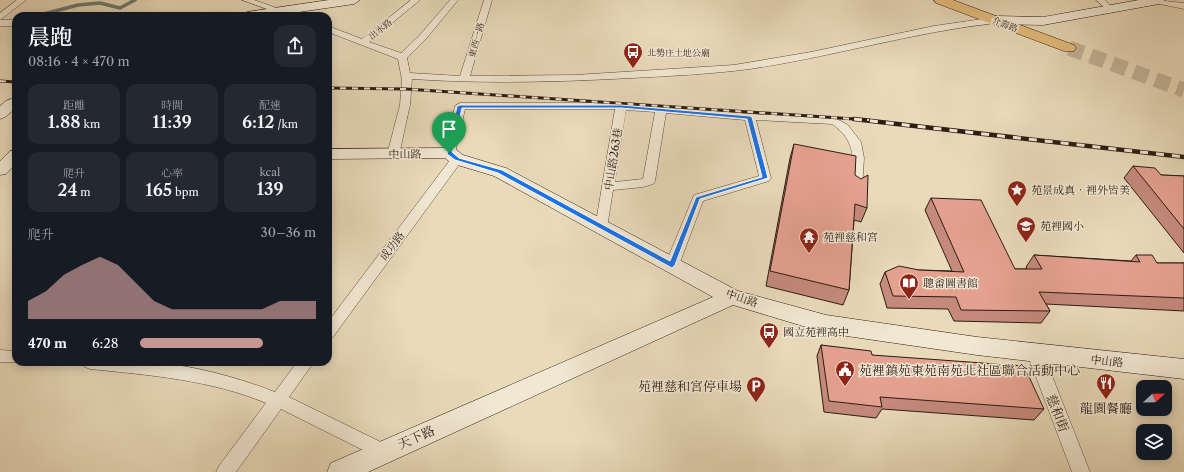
<!DOCTYPE html>
<html lang="zh-TW">
<meta charset="utf-8">
<style>
:root{--surface:#171b24;--page:#242831;--text:#f1f3f6;--muted:#9ea1a6;--accent:#c59692}
body{margin:0;font-family:"Libre Caslon Text","Noto Serif TC",serif;background:var(--page);color:var(--text);height:100vh;display:flex;flex-direction:column;font-size:15px;white-space:nowrap}
*{box-sizing:border-box;margin:0}
p{font-size:13px;color:var(--muted)}
.icon{flex:none;width:22px;height:22px;fill:none;stroke:currentColor;stroke-width:2;stroke-linecap:round;stroke-linejoin:round}
.map{position:relative;flex:1;overflow:hidden}
.drawer{position:absolute;left:12px;top:12px;width:320px;height:354px;display:flex;flex-direction:column;background:var(--surface);border-radius:12px;box-shadow:0 2px 10px #0003}
.drawer>*{flex:none}
.needle{width:26px;rotate:68deg}
.fabs{position:absolute;left:1136px;top:380px;display:grid;gap:8px}
.fabs a{display:grid;place-items:center;width:36px;height:36px;border-radius:8px;background:var(--surface);box-shadow:0 2px 10px #0003;font-size:20px}
.pin{position:absolute;display:grid;place-items:center;width:34px;height:34px;color:#fff;margin:-41px -17px;border-radius:50% 50% 50% 0;rotate:-45deg;box-shadow:0 0 4px #0007}
.pin .icon{rotate:45deg}
.round{display:grid;place-items:center;flex:none;width:42px;height:42px;border-radius:12px;background:var(--page)}
.head{display:flex;align-items:center;justify-content:space-between;height:68px;padding:0 16px}
h1{font-size:22px;font-weight:600;line-height:30px}
.metrics{display:grid;grid-template-columns:repeat(3,1fr);gap:6px;height:68px;padding:4px 16px}
.metrics div{display:grid;align-content:center;border-radius:10px;background:var(--page);text-align:center}
.metrics b{font-size:17px;font-weight:600}
.metrics small{font-size:11px;font-weight:400}
.metrics p{font-size:11px}
.chart{height:112px;padding:8px 16px}
.chart p{display:flex;justify-content:space-between}
.chart svg{width:100%;height:72px;margin-top:4px;fill:var(--accent);opacity:.7}
ul{padding:0 16px;list-style:none;font-size:13px}
li{display:grid;grid-template-columns:64px 48px 1fr;align-items:center;height:30px}
li i{height:10px;border-radius:5px;background:var(--accent)}
.map>svg:first-child{display:block}
.lines{fill:none;stroke-linecap:round;stroke-linejoin:round}
.stream{stroke:#6d7b73;stroke-width:3.5}
.primary-tunnel{stroke:#c3b499;stroke-width:15;stroke-dasharray:15 8;stroke-linecap:butt}
.street-casing{stroke:#5c4c3d;stroke-width:1}
.secondary-casing{stroke:#2d1c13;stroke-width:1}
.primary-casing{stroke:#2d1c13;stroke-width:1}
.street{fill:#f1e7d2;fill-rule:evenodd}
.secondary{fill:#f1e7d2;fill-rule:evenodd}
.primary{fill:#e4bd7d;fill-rule:evenodd}
.rail-far1-casing{stroke:#2d1c13;stroke-width:3}
.rail-casing{stroke:#2d1c13;stroke-width:4.5}
.rail-far1{stroke:#f1e7d2;stroke-width:2;stroke-dasharray:6;stroke-linecap:butt}
.rail{stroke:#f1e7d2;stroke-width:3;stroke-dasharray:8;stroke-linecap:butt}
.wall{fill:#c58a7c;stroke:#2d1c13}
.building{fill:#e5a190;stroke:#2d1c13}
.route{fill:#1a73e8;stroke:#fff;fill-rule:evenodd}
.labels{text-anchor:middle;dominant-baseline:central;stroke-width:3;stroke-linejoin:round;paint-order:stroke}
.far-street-label{font-size:9px;fill:#2d1c13;stroke:#f1e7d2}
.far-poi-label{font-size:9px;fill:#2d1c13;stroke:#f1e7d2;text-anchor:start}
.street-label{font-size:11px;fill:#2d1c13;stroke:#f1e7d2}
.poi-label{font-size:11px;fill:#2d1c13;stroke:#f1e7d2;text-anchor:start}
.near-poi-label{font-size:13px;fill:#2d1c13;stroke:#f1e7d2;text-anchor:start}
.near-street-label{font-size:13px;fill:#2d1c13;stroke:#f1e7d2}
</style>
<div class="map">
<svg width="1184" height="472" viewBox="0 0 1184 472">
<rect width="100%" height="100%" fill="#e9daba"/>
<filter id="stains"><feTurbulence type="fractalNoise" baseFrequency=".005" numOctaves="4"/><feColorMatrix values="0 0 0 0 .2 0 0 0 0 .09 0 0 0 0 .02 0 0 0 .5 -.17"/></filter>
<radialGradient id="worn" r=".72"><stop offset=".6" stop-color="#630" stop-opacity="0"/><stop offset="1" stop-color="#630" stop-opacity=".3"/></radialGradient>
<g class="lines">
<path class="stream" d="M36 16 78 5 100 3 120 8 135 0"/>
<path class="primary-tunnel" d="M1069 48 1184 90"/>
<g class="street-casing">
<path id="street" d="M17 0H26L0 20V13Z
M242 0H254L299 16H286Z
M411 0H420L369 42 401 53 419 36 450 0H458L425 40 407 58 410 73 460 76 484 0H492L470 76 575 75 734 65 811 52 934 26 996 17 1000 20 996 23C913 32 832 57 750 69 711 74 671 76 632 78 558 82 485 84 412 79L410 105 399 155 393 159 387 155 400 105 402 80 398 59 328 32V26L362 39Z
M1096 0H1105L1114 9 1110 12Z
M1155 0 1184 3V9L1155 3Z
M0 20H16V26H0Z
M460 103H621L750 114 835 118 848 125 861 142 864 158 862 188 856 192 850 188C853 161 858 142 832 124L756 120 771 178 769 181 703 201 679 265 677 269 672 270 667 269 665 265 694 195 759 176 745 120 666 113 655 181 653 184 643 187 613 190 607 228 606 231H596L595 228 615 109H465L455 153 449 157 443 153 455 106ZM626 110 655 112 643 179 615 182Z
M457 155 461 156 463 159 461 162 333 337 328 339V322L453 156Z
M1035 347 1040 348 1043 353 1090 472H1072L1027 353 1030 348Z
M0 350 16 351V362H20H0Z
M82 362C104 362 125 361 147 362 188 364 237 377 275 392L297 362H314L289 397 389 446 392 452 389 458 383 460 281 409 236 472H216L219 466 266 403C211 380 149 375 90 369L85 367Z"/>
</g>
<g class="secondary-casing">
<path id="secondary" d="M329 0H360L354 4 272 16H241L247 12Z
M1139 0H1165L1159 4 1043 25 996 24 990 20 996 16 1043 17Z
M11 99 16 101V108L5 117 0 119V106L6 101Z
M449 148 455 149 463 155 506 168 738 291 826 315 977 337 1184 359V379L977 355 826 333 733 305 368 472H327L331 463 713 297 494 176 451 163 445 158 328 159V149Z
M16 150V164L6 174 0 175V161L10 151Z"/>
</g>
<g class="primary-casing">
<path id="primary" d="M934 0H953L1074 45 1076 48 1074 51H1064L936 3Z"/>
</g>
<use href="#street" class="street"/>
<use href="#secondary" class="secondary"/>
<use href="#primary" class="primary"/>
<g class="rail-far1-casing">
<path id="rail-far1" d="M0 81 16 82
M328 88 406 89 869 120"/>
</g>
<g class="rail-casing">
<path id="rail" d="M854 119 1184 157"/>
</g>
<use href="#rail-far1" class="rail-far1"/>
<use href="#rail" class="rail"/>
</g>
<path class="wall" d="M794 144 867 208 861 222 854 220 849 290 843 305 766 286 790 158Z
M1133 166 1161 175 1184 176V253L1124 178Z
M931 198 1015 269H1027L1026 267 1034 255 1131 261 1136 255 1157 263H1184V311L1046 304 1050 311 1041 323 954 321 948 309 887 308 880 284 885 272 919 270 952 271 925 210Z
M821 345 872 355 1044 409 1034 420 882 409 876 418 824 412 817 356Z"/>
<path class="building" d="M794 144 856 156 855 175 861 179 868 175 867 208 855 204 849 290 770 271Z
M1133 166 1155 168 1161 175 1184 176V229Z
M931 198 981 200 1015 269H1042L1034 255 1140 262 1136 255H1152L1157 263H1184V298L1039 292 1050 311 961 310 956 297 893 296 885 272 899 266 919 270 964 272Z
M821 345 871 351 872 355 1024 366 1044 409 880 397 882 407 829 401Z"/>
<path class="route" d="M460 105H621L750 116 752 117 768 178 700 199 675 265 672 268 498 173 455 160 447 154 457 106ZM462 108H621L747 119 762 177 696 197 670 261 502 170 459 158 452 152Z"/>
<defs>
<g id="bus-pin" transform="scale(1)"><path d="M0 17L-7.5 6A9.5 9.5 0 1 1 7.5 6Z" fill="#8f2418" stroke="#f1e7d2"/><path d="M-5-6H5V4H4V6H2V4H-2V6H-4V4H-5ZM-3.5-4V0h7V-4ZM-3.5 1.2v1.5H-2V1.2ZM2 1.2v1.5H3.5V1.2Z" fill="#fff"/></g>
<g id="sight-pin" transform="scale(1)"><path d="M0 17L-7.5 6A9.5 9.5 0 1 1 7.5 6Z" fill="#8f2418" stroke="#f1e7d2"/><path d="M0-6L1.8-2.2L6-1.7L2.9 1.2L3.7 5.4L0 3.3L-3.7 5.4L-2.9 1.2L-6-1.7L-1.8-2.2Z" fill="#fff"/></g>
<g id="school-pin" transform="scale(1)"><path d="M0 17L-7.5 6A9.5 9.5 0 1 1 7.5 6Z" fill="#8f2418" stroke="#f1e7d2"/><path d="M0-5L7-2L0 1L-7-2ZM-4 1L0 2.5L4 1V4Q0 6-4 4Z" fill="#fff"/></g>
<g id="temple-pin" transform="scale(1)"><path d="M0 17L-7.5 6A9.5 9.5 0 1 1 7.5 6Z" fill="#8f2418" stroke="#f1e7d2"/><path d="M0-6L5-2H3V0L6.5 2.5H4V6H1.5V3h-3V6H-4V2.5H-6.5L-3 0V-2H-5Z" fill="#fff"/></g>
<g id="library-pin" transform="scale(1)"><path d="M0 17L-7.5 6A9.5 9.5 0 1 1 7.5 6Z" fill="#8f2418" stroke="#f1e7d2"/><path d="M-6-4Q-3-5.5-.7-3.5V5Q-3 3-6 4ZM6-4Q3-5.5 .7-3.5V5Q3 3 6 4Z" fill="#fff"/></g>
<g id="civic-pin" transform="scale(1)"><path d="M0 17L-7.5 6A9.5 9.5 0 1 1 7.5 6Z" fill="#8f2418" stroke="#f1e7d2"/><path d="M-.6-6.5H3V-4.5H.6V-3L4-1V1h2V6H-6V1h2V-1L-.6-3ZM-1.2 2.5V6h2.4V2.5Z" fill="#fff"/></g>
<g id="restaurant-pin" transform="scale(1)"><path d="M0 17L-7.5 6A9.5 9.5 0 1 1 7.5 6Z" fill="#8f2418" stroke="#f1e7d2"/><path d="M-5-6h1v4h1v-4h1v4h1v-4h1v5L-1.5 .5V6h-2V.5L-5-1ZM5-6V6H3V1.5H1.5Q1.5-4 5-6Z" fill="#fff"/></g>
<g id="parking-pin" transform="scale(1)"><path d="M0 17L-7.5 6A9.5 9.5 0 1 1 7.5 6Z" fill="#8f2418" stroke="#f1e7d2"/><path d="M-3.5-5.5H1a3.5 3.5 0 0 1 0 7H-1V5.5H-3.5ZM-1-3.4V-.6H.8a1.4 1.4 0 0 0 0-2.8Z" fill="#fff"/></g>
</defs>
<g fill-rule="evenodd">
<use href="#bus-pin" x="633" y="52"/>
<use href="#sight-pin" x="1017" y="190"/>
<use href="#school-pin" x="1026" y="226"/>
<use href="#temple-pin" x="809" y="237"/>
<use href="#library-pin" x="909" y="283"/>
<use href="#bus-pin" x="769" y="332"/>
<use href="#civic-pin" x="845" y="370"/>
<use href="#restaurant-pin" x="1106" y="383"/>
<use href="#parking-pin" x="756" y="386"/>
</g>
<g class="labels">
<g class="far-street-label">
<text transform="translate(1005 24) rotate(21)">介壽路</text>
<text transform="translate(380 29) rotate(-39)">出水路</text>
<text transform="translate(476 40) rotate(-74)">東西一路</text>
</g>
<g class="far-poi-label">
<text x="647" y="52">北勢庄土地公廟</text>
</g>
<g class="street-label">
<text transform="translate(405 154) rotate(-1)">中山路</text>
<text transform="translate(613 159) rotate(-81)">中山路263巷</text>
<text transform="translate(392 246) rotate(-53)">成功路</text>
<text transform="translate(742 298) rotate(19)">中山路</text>
<text transform="translate(1107 361) rotate(6)">中山路</text>
</g>
<g class="poi-label">
<text x="1031" y="190">苑景成真．裡外皆美</text>
<text x="1040" y="226">苑裡國小</text>
<text x="823" y="237">苑裡慈和宮</text>
<text x="923" y="283">聰畬圖書館</text>
<text x="783" y="332">國立苑裡高中</text>
</g>
<g class="near-poi-label">
<text x="859" y="370">苑裡鎮苑東苑南苑北社區聯合活動中心</text>
<text x="742" y="386" text-anchor="end">苑裡慈和宮停車場</text>
<text x="1106" y="408" text-anchor="middle">龍園餐廳</text>
</g>
<g class="near-street-label">
<text transform="translate(1058 413) rotate(69)">慈和街</text>
<text transform="translate(416 437) rotate(-24)">天下路</text>
</g>
</g>
<rect width="100%" height="100%" filter="url(#stains)"/>
<rect width="100%" height="100%" fill="url(#worn)"/>
</svg>
<div class="fabs">
<a><svg class="needle" viewBox="-14 -14 28 28"><path d="M0-13l5 13h-10z" fill="#e53935"/><path d="M0 13l5-13h-10z" fill="#9ea1a6"/></svg></a>
<a><svg class="icon" aria-label="layers" viewBox="0 0 24 24"><path d="M12 4l9 5-9 5-9-5zM3 14l9 5 9-5"/></svg></a>
</div>
<div class="pin" style="left:449px;top:153px;background:#1e9e55"><svg class="icon" aria-label="arrive" viewBox="0 0 24 24"><path d="M6 21V4h12l-3 4 3 4H6"/></svg></div>
<section class="drawer">
<div class="head"><div><h1>晨跑</h1><p>08:16 · 4 × 470 m</p></div><a class="round"><svg class="icon" aria-label="share" viewBox="0 0 24 24"><path d="M12 15V3M7 8l5-5 5 5M5 13v7h14v-7"/></svg></a></div>
<div class="metrics">
<div><p>距離</p><b>1.88<small> km</small></b></div>
<div><p>時間</p><b>11:39</b></div>
<div><p>配速</p><b>6:12<small> /km</small></b></div>
</div>
<div class="metrics">
<div><p>爬升</p><b>24<small> m</small></b></div>
<div><p>心率</p><b>165<small> bpm</small></b></div>
<div><p>kcal</p><b>139</b></div>
</div>
<div class="chart"><p><span>爬升</span>30–36 m</p>
<svg viewBox="0 0 160 44" preserveAspectRatio="none"><path d="M0 44V33L10 27L20 17L30 11L40 6L50 11L60 22L70 33L80 38L90 38L100 38L110 38L120 38L130 38L140 33L150 33L160 33V44z"/></svg>
</div>
<ul>
<li><b>470 m</b>6:28<i style="width:70%"></i></li>
</ul>
</section>
</div>
